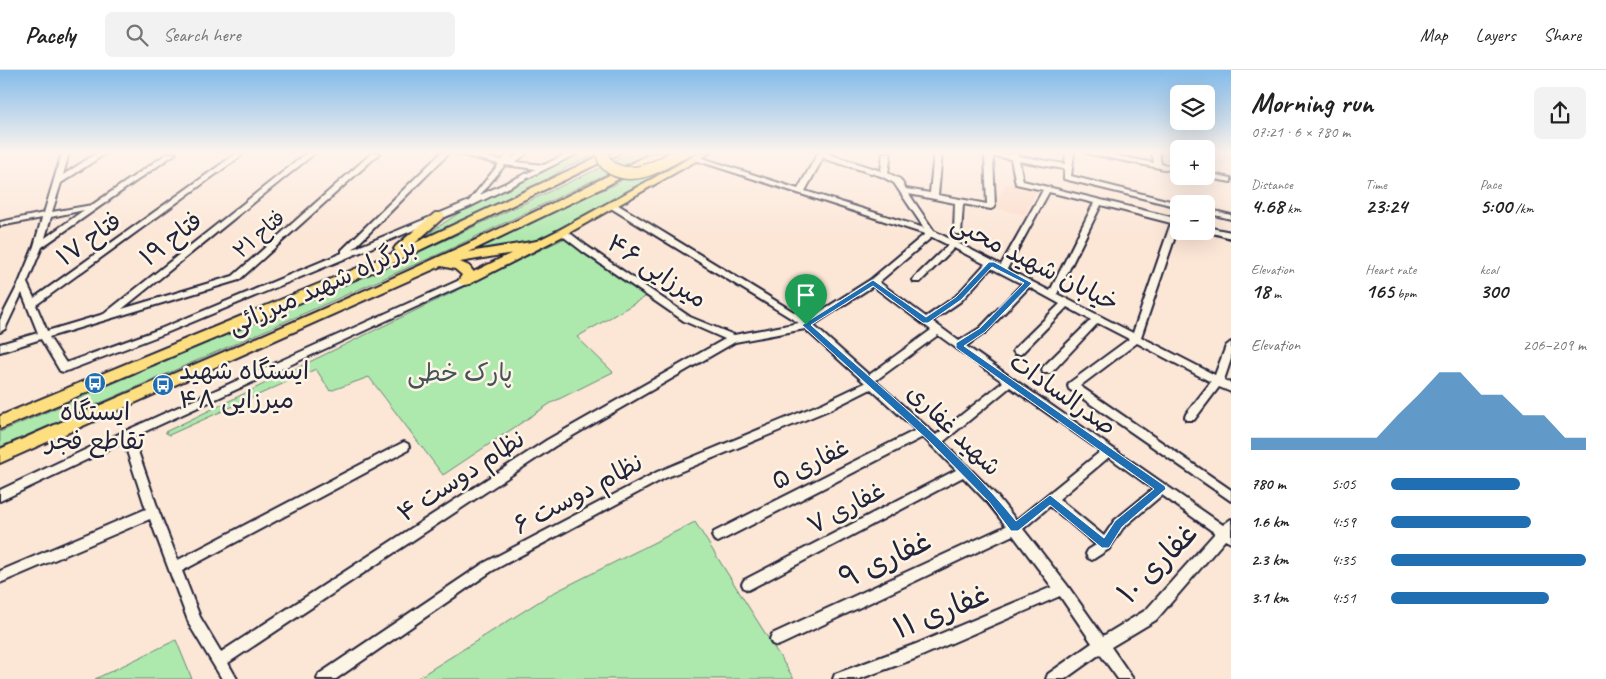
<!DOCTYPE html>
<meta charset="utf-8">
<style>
:root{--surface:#fff;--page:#f2f2f2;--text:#222;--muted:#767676;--line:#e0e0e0;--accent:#1f6fb2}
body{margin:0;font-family:Caveat,"Playpen Sans Arabic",sans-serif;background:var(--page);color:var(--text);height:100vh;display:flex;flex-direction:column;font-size:19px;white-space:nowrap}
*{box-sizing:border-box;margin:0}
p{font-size:16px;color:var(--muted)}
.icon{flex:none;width:28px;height:28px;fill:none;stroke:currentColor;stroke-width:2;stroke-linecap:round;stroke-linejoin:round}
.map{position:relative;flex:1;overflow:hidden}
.side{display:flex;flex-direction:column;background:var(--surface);width:375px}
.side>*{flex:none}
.buttons{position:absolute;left:1170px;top:15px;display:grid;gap:10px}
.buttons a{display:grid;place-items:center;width:45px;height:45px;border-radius:8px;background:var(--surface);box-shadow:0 5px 20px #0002;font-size:25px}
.pin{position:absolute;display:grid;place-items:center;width:42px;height:42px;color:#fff;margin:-51px -21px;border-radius:50% 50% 50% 0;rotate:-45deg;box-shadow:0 0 5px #0007}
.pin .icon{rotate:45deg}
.round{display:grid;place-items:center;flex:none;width:52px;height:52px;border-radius:8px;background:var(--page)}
.summary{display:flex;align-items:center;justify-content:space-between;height:85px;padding:0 20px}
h1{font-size:28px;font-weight:700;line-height:38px}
.stats{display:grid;grid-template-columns:repeat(3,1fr);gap:8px;height:85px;padding:5px 20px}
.stats div{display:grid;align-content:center}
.stats b{font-size:21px;font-weight:700}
.stats small{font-size:14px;font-weight:400}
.stats p{font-size:14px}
.chart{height:140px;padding:10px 20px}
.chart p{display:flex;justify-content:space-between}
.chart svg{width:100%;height:90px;margin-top:5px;fill:var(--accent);opacity:.7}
ul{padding:0 20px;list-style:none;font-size:16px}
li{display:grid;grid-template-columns:80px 60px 1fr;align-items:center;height:38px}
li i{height:12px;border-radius:6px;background:var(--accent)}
header{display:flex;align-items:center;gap:30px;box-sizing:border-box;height:70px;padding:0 25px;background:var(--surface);border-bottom:1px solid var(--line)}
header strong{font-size:24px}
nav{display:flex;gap:28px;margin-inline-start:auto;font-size:18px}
.search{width:350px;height:45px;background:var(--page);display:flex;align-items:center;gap:12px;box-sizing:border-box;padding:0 18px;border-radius:8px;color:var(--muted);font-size:19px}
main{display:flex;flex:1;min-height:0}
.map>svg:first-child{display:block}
.built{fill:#fcdbcb}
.green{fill:#ade8ad;stroke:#688574}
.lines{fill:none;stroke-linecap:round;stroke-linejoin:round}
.minor-casing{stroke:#22223b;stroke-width:4}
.major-casing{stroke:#22223b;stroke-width:4}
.highway-casing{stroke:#22223b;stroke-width:4}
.minor{fill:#fcf5e5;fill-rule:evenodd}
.major{fill:#fedf80;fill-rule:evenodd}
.highway{fill:#fedf80;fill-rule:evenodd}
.highway-bridge-casing{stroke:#22223b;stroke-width:15;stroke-linecap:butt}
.highway-bridge{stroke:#fedf80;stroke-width:12}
.route{fill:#1f6fb2;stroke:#fff;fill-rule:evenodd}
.labels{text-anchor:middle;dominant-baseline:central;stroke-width:5;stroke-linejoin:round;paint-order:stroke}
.far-street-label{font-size:21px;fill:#22223b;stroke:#fcf5e5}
.street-label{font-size:25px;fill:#22223b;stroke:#fcf5e5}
.poi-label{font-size:25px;fill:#22223b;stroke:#fcf5e5;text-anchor:start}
.park-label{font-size:25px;fill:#455458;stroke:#fcf5e5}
.near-street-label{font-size:30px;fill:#22223b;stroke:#fcf5e5}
</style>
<header>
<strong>Pacely</strong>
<div class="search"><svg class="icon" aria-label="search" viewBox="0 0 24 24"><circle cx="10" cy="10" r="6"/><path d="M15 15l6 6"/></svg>Search here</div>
<nav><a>Map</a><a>Layers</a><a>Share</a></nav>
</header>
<main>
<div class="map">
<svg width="1231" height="609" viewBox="0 0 1231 609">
<rect width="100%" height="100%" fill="#fce6d6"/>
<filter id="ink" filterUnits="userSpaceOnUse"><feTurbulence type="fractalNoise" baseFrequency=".02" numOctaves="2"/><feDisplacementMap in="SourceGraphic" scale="10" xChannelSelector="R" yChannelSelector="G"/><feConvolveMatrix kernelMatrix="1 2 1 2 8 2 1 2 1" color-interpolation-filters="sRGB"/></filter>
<g filter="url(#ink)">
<path class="built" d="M1005 113 1036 120 1025 145 994 138Z"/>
<path class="green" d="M580 83H606C599 87 593 86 586 89 572 94 555 103 543 113L423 167 468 137Z
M632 83H650L446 181 0 377V362L439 173Z
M672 83H700L535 171 480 182 481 176 577 131 616 114 628 106Z
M565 168 647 226 577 267 613 302 551 333 443 405 369 307 330 321 316 299 169 365 165 362Z
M695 452 794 609H416L551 524Z
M176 570 192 609H95Z"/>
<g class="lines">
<g class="minor-casing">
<path id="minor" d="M62 83H69L63 105 97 83H106L61 113 52 142 92 135 168 83H176L42 177 27 213 34 228 237 83H245L36 235 47 261 104 244 307 83H315L122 239 233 206 372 83H380L239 210 49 267 66 293 160 259 342 183V180L441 83H449L353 179 469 131 499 94 454 83H469L502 90 508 83H515L510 90 519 83H527L516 92 544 95 568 83H578L469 137 166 263 64 302 60 301 41 269 0 282V274L38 263 22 223 5 259 0 262V250L19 213 34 176 42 148 0 156V152L44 143ZM505 95 536 99 480 125ZM84 140 45 168 51 147Z
M818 83H829L831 85 881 101 883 83H891L888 103 900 109 906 119 930 123 934 83H942L938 125 987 134 985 85 984 83 1011 85 1010 83H1018V86L1065 94 1066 83H1074L1071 106 1182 134H1179V137L1064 109V99L1019 91 1023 111 1179 149V155L1141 267 1215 305 1226 276 1231 272V289L1224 310 1231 313V322L1219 317 1194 350H1186L1185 347 1186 344 1211 312 1137 273 1080 316 1231 420V431L1069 319 1068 316 1069 313 1129 269 1098 253 1051 303H1043L1042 300 1043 297 1091 250 1067 237 1021 284H1015L1013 281 1015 278 1060 234 1029 217 986 262 966 276 1223 455 1231 449V473L1225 470 1156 550 1111 577 1133 609H1118L1100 584 1065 609H1046L1048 604 1092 573 1060 526 917 588 859 609H833L835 604 916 574 1052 517 1013 465 782 574 777 576 772 574 770 569 772 564 1006 456 988 433 963 407 752 518 748 520 744 518 742 514 744 510 956 400 923 367 722 470 718 472 714 470 712 466 714 462 916 360 871 319 831 339 665 408 492 501 336 609H317L319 604 484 493 657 402 823 333 865 313 805 259 735 272 555 376 228 593 237 609H222L190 556 150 449 0 513V501L146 439 124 372 0 431V420L123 362 462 209H468L469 211 468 213 133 367 159 442 178 490 400 374 404 372 408 374 409 377 408 380 182 501 200 547 221 582 547 370 725 269 684 251 582 181 560 164V160H566L588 177 690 247 734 265 799 253 609 137V133H615L807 250 870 210 925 164 692 89 699 87 798 119ZM824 86 825 89 881 106 894 113 924 158 805 121ZM993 86 1011 89 1016 114 1043 120 1001 195 934 161 909 124 955 133 954 162 955 164H961L963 134 991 139 995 137ZM1049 122 1094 133 1050 221 1007 199ZM1101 135 1171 153 1133 263 1057 224ZM932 167 948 175 914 208 913 210 914 212H920L954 178 985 194 955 227 926 247 879 212ZM991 198 1022 214 980 258 959 271 932 251 961 231ZM873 216 931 260 869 305 813 255ZM938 265 1003 312 936 365 875 311ZM1010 317 1101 381 1016 450 996 425 943 372ZM1109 387 1153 419 1115 450 1104 466 1059 429ZM1162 425 1215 463 1146 540 1103 566 1067 515 1023 459 1050 436 1096 475 1088 480 1086 484 1088 488 1092 490 1109 479 1123 458Z
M1086 83H1103L1154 93 1152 83H1159L1161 94 1179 98V102Z
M1206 103 1231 108V112L1203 107 1206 106Z
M1206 139 1231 145V149L1206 143Z
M1206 157 1231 162V168L1205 161Z"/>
</g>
<g class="major-casing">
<path id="major" d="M699 83H710L567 164 469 214 465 215 460 211 461 208 559 160Z"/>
</g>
<g class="highway-casing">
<path id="highway" d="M606 83H620L389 195 0 359V346L396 182 394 179 396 176 435 143H443L445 146 415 173Z
M652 83H666L604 117 469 182 537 171 543 175 537 179 460 192 469 196 476 205 470 214H460L458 211 462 205 455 199 441 196 0 393V379C218 283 440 194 652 83Z"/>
</g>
<use href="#minor" class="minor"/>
<use href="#major" class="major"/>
<use href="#highway" class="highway"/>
<g class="highway-bridge-casing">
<path id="highway-bridge" d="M603 83C603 91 606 95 613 99 637 111 661 94 681 83"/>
</g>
<use href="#highway-bridge" class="highway-bridge"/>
</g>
</g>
<linearGradient id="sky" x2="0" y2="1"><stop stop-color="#83bbea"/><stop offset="0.49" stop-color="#fef4ed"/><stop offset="1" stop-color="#fef4ed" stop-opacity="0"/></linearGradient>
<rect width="1231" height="169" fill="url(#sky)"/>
<path class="route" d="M989 192H994L1032 213 985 262 964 276 1165 416 1166 419 1122 457 1109 478H1102L1050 435 1018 461H1011L989 432 930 372 802 255 873 210 926 247 956 227ZM992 197 1024 213 980 258 956 273V278L1154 419 1115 451 1104 468 1050 425 1016 451C957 378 881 318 811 255L873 216 923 253H928L961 230Z"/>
<defs>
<g id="bus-disc" transform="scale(1.125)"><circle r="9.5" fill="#1f6fb2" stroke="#fcf5e5"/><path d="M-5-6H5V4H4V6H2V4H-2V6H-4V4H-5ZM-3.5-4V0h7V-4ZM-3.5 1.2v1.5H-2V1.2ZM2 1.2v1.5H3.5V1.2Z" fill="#fff"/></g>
</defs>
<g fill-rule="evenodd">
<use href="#bus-disc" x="95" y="313"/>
<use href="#bus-disc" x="163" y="315"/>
</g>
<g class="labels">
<g class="far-street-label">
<text transform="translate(259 164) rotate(-41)">فتاح ۲۱</text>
</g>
<g class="street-label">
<text transform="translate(89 169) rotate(-36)">فتاح ۱۷</text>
<text transform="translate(171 169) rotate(-38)">فتاح ۱۹</text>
<text transform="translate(1035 193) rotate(27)">خیابان شهید محبی</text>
<text transform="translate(657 201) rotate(33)">میرزایی ۴۶</text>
<text transform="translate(322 216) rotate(-24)">بزرگراه شهید میرزائی</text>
<text transform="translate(1063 324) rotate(35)">صدرالسادات</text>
<text transform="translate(954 360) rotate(44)">شهید غفاری</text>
<text transform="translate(810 394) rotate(-27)">غفاری ۵</text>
<text transform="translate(461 406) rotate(-33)">نظام دوست ۴</text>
<text transform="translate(578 424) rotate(-28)">نظام دوست ۶</text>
<text transform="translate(846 438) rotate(-28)">غفاری ۷</text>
</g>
<g class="poi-label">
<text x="179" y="301">ایستگاه شهید<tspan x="179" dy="29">میرزایی ۴۸</tspan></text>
<text x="95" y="342" text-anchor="middle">ایستگاه<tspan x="95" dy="29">تقاطع فجر</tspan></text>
</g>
<g class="park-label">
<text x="460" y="303">پارک خطی</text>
</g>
<g class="near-street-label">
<text transform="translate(885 489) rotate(-25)">غفاری ۹</text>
<text transform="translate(1157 493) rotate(-45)">غفاری ۱۰</text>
<text transform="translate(941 541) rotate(-22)">غفاری ۱۱</text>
</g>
</g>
</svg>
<div class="buttons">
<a><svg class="icon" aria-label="layers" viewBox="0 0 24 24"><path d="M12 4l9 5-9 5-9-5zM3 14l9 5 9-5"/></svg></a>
<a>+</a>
<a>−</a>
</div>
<div class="pin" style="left:806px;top:255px;background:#1e9e55"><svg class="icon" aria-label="arrive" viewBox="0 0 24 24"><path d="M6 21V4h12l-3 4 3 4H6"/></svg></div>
</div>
<section class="side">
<div class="summary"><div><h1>Morning run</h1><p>07:21 · 6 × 780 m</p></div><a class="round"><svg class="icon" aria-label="share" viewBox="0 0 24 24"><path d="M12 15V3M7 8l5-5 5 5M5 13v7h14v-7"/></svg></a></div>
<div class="stats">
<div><p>Distance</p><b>4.68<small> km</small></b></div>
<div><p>Time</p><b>23:24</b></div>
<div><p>Pace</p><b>5:00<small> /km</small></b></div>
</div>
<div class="stats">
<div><p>Elevation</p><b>18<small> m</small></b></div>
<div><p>Heart rate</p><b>165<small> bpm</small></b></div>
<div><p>kcal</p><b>300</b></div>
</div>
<div class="chart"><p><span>Elevation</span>206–209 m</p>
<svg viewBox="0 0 160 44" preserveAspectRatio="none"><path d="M0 44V38L10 38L20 38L30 38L40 38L50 38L60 38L70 27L80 17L90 6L100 6L110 17L120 17L130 27L140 27L150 38L160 38V44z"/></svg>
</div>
<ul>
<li><b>780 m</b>5:05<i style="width:66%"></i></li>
<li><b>1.6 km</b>4:59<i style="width:72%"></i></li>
<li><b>2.3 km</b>4:35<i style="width:100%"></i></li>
<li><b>3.1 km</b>4:51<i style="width:81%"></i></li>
</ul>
</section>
</main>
